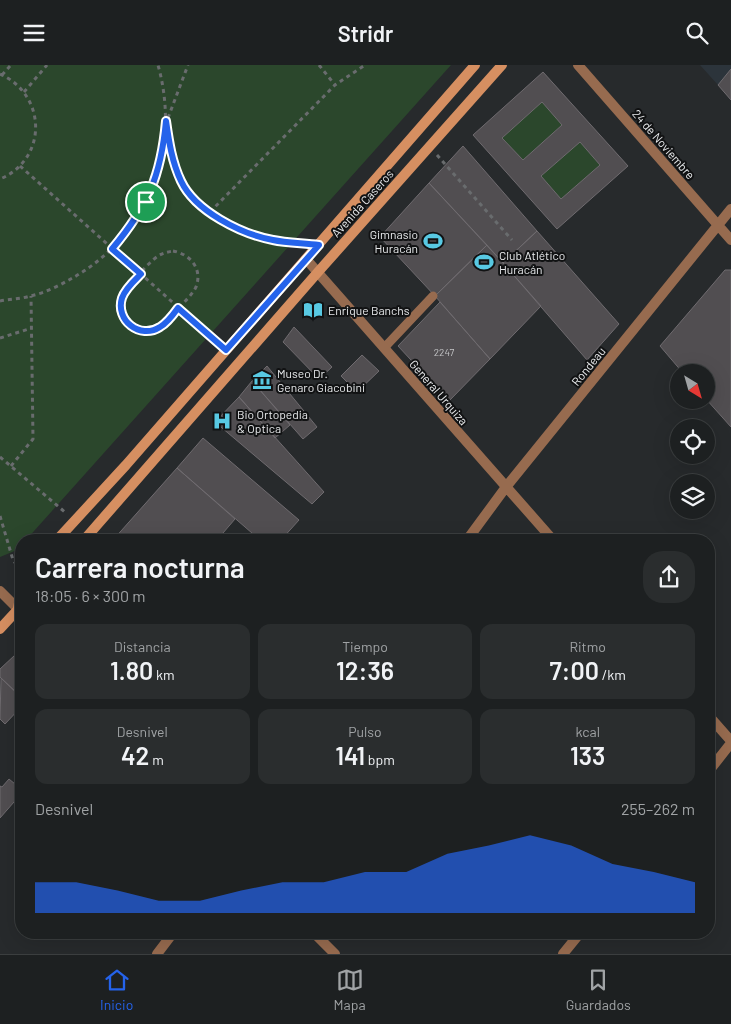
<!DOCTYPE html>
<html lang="es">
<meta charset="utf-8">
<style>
:root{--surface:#1d2021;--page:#2a2d2e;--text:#f1f3f6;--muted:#a0a3a5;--line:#3b3e3f;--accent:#2563eb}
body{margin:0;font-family:Barlow,sans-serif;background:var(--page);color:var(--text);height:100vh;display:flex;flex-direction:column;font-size:19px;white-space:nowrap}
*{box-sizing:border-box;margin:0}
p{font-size:16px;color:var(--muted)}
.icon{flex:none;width:28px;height:28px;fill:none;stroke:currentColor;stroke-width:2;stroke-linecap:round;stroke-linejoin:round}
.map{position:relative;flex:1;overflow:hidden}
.details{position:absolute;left:15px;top:469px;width:700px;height:405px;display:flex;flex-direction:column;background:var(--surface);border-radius:20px;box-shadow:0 5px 20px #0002,0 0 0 1px var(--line)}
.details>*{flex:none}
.needle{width:32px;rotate:143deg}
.controls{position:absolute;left:670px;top:299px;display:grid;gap:10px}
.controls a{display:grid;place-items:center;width:45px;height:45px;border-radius:50%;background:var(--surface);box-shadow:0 5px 20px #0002,0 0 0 1px var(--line);font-size:25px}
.pin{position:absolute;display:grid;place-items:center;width:42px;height:42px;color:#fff;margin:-21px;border:2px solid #fff;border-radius:50%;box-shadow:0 1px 5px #0007}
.round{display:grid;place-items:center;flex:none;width:52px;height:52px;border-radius:20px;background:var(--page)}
.head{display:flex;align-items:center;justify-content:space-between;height:85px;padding:0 20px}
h1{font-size:28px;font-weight:600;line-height:38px}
.metrics{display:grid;grid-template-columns:repeat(3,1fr);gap:8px;height:85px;padding:5px 20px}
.metrics div{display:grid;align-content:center;border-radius:12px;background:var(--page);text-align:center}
.metrics b{font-size:25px;font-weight:600}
.metrics small{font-size:14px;font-weight:400}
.metrics p{font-size:14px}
.chart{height:140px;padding:10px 20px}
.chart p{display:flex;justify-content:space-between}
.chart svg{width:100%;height:90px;margin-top:5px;fill:var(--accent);opacity:.7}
header{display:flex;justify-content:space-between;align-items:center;height:65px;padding:0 20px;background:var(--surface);font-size:22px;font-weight:600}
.menu{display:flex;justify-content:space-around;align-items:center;height:70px;border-top:1px solid var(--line);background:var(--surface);font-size:14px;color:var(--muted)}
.menu a{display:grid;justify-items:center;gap:2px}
.menu .selected{color:var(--accent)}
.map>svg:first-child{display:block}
.built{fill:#2c343b}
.green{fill:#2b472c}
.building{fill:#514e51;stroke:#6f6b6f;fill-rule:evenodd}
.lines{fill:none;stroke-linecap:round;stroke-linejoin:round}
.path{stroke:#696c6e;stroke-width:3;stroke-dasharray:4 4;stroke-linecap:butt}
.service{stroke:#976b4f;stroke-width:9}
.minor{stroke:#976b4f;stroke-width:10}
.secondary{stroke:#d68f61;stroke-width:10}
.route-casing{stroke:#fff;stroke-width:10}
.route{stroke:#2563eb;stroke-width:6}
.labels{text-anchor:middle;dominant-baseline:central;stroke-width:4;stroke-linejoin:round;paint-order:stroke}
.number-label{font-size:10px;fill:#c2c3c5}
.street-label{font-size:12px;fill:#e8eaec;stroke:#111213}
.poi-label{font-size:12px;fill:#e8eaec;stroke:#111213;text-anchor:start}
</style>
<header><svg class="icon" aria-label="menu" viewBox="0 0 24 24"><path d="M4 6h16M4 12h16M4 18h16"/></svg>Stridr<svg class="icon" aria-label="search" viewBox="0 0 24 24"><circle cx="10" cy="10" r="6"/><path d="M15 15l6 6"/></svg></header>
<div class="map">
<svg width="731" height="889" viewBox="0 0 731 889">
<rect width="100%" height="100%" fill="#272a2c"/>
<path class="built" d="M700 0H731V35L718 20Z"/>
<path class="green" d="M0 0H451L26 475H21V480L17 485 0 492Z
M542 37 562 60 523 95 502 73Z
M580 77 600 100 561 134 541 111Z"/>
<path class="building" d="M731 4V35L718 20Z
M543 7 628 101 557 164 473 70ZM542 37 562 60 523 95 502 73ZM580 77 600 100 561 134 541 111Z
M463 81 537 166 503 198 429 118Z
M429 118 487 180 435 231 380 172Z
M537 166 619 259 587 295 503 198Z
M487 180 541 241 490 294 435 231Z
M725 205H731V362L706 334V308H683L660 281Z
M440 237 490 294 449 336 398 281Z
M294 262 332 302 319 314 283 277Z
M362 290 379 306 357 327 341 311Z
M267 301 317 362 303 374 252 316Z
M252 316 290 360 275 373 239 332Z
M239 332 324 427 312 439 215 357Z
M203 373 299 455 281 475H260L177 403Z
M177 403 235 454 217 475H113Z
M15 590H21V632L0 612V604Z
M1 613 21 632V642L5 659 0 654Z
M9 714 21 724V729L0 753V721L2 722Z"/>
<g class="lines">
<path class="path" d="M319 0 335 20
M0 9C47 30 48 94 0 114
M2 10 11 0
M24 27 47 0
M168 53 188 0
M167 62C170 81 172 100 181 117 197 147 240 168 272 175 282 177 292 177 302 178
M437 90 512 175
M20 101 217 277
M210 147 335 20 365 0
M173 186C190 189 203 204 196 222 192 230 185 236 179 243 169 254 159 269 142 266 135 265 130 261 126 256 121 250 119 242 121 234 124 224 149 197 158 191 163 188 167 187 173 186Z
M0 236C10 234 21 234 30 231 46 228 62 219 76 211 150 167 181 82 158 0
M0 273 32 263
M0 392 66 448
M11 401 33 374 31 231
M0 451 13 495 21 506"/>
<path class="service" d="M384 283 433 231"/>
<path class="minor" d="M578 0 731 175
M306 194 553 475
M467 475 506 422 731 144
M0 526 21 547
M709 651 731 676
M709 706 731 678
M314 868 335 889
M157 889 173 868
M563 889 580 868"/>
<path class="secondary" d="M57 475 126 400 475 0
M84 475 318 207 502 0
M18 543 21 528
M0 564 21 541"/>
</g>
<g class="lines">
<g class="route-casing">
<path id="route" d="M166 56C169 77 172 97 181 116 195 146 241 169 273 175 287 178 304 178 319 180L226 285 178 243C173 250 167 258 160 262 140 275 115 255 122 233 125 224 134 216 141 209L112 184C148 141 161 111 166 56Z"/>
</g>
<use href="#route" class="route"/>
</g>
<defs>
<g id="stadium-bare" transform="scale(1.5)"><path d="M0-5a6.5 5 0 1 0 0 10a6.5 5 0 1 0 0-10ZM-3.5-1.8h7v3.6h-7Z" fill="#58c9e3" stroke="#111213" stroke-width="2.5" paint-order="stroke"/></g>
<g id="library-bare" transform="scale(1.5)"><path d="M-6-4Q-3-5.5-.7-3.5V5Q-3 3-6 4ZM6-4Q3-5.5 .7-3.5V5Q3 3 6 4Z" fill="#58c9e3" stroke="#111213" stroke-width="2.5" paint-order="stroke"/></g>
<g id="museum-bare" transform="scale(1.5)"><path d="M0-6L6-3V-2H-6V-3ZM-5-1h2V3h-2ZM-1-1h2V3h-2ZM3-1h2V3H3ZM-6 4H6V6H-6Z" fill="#58c9e3" stroke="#111213" stroke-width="2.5" paint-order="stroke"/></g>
<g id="hospital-bare" transform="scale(1.5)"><path d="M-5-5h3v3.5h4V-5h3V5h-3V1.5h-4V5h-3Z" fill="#58c9e3" stroke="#111213" stroke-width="2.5" paint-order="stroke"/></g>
</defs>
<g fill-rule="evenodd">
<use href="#stadium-bare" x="433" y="176"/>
<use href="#stadium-bare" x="484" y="197"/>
<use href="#library-bare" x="313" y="245"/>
<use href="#museum-bare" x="262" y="315"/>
<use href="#hospital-bare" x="222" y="356"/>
</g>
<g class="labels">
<g class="number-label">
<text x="444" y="287">2247</text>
</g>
<g class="street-label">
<text transform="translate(664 79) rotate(49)">24 de Noviembre</text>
<text transform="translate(362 138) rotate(-48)">Avenida Caseros</text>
<text transform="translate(588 301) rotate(-51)">Rondeau</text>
<text transform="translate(439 327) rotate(49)">General Urquiza</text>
</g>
<g class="poi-label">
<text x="418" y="169" text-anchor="end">Gimnasio<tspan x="418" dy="14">Huracán</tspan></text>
<text x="499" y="190">Club Atlético<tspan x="499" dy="14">Huracán</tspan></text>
<text x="328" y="245">Enrique Banchs</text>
<text x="277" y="308">Museo Dr.<tspan x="277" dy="14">Genaro Giacobini</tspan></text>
<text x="237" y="349">Bio Ortopedia<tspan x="237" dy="14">&amp; Optica</tspan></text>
</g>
</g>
</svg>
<div class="controls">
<a><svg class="needle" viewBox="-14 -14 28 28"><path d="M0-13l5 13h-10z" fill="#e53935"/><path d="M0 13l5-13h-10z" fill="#a0a3a5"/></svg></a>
<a><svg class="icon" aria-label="locate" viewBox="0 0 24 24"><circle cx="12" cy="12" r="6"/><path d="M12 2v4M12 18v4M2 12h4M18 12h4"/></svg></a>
<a><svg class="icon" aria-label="layers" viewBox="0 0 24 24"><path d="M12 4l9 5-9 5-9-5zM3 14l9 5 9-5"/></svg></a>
</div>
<div class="pin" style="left:146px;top:137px;background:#1e9e55"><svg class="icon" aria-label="arrive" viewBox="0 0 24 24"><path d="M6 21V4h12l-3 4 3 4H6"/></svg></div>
<section class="details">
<div class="head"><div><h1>Carrera nocturna</h1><p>18:05 · 6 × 300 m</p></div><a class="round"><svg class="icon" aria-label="share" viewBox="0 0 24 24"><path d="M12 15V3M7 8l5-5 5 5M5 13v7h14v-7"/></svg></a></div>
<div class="metrics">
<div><p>Distancia</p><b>1.80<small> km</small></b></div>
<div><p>Tiempo</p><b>12:36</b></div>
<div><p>Ritmo</p><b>7:00<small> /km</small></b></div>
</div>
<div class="metrics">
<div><p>Desnivel</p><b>42<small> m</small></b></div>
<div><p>Pulso</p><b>141<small> bpm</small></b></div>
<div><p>kcal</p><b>133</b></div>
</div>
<div class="chart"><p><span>Desnivel</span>255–262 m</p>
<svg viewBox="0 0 160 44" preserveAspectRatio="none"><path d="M0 44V29L10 29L20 33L30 38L40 38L50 33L60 29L70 29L80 24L90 24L100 15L110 11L120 6L130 11L140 20L150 24L160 29V44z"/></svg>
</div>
</section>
</div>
<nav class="menu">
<a class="selected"><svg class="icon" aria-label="home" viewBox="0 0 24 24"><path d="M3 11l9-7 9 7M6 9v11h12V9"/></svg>Inicio</a>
<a><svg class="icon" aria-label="map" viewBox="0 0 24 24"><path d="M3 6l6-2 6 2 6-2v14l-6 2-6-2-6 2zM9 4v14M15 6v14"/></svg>Mapa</a>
<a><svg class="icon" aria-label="saved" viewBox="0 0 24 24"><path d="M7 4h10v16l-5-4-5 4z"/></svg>Guardados</a>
</nav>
